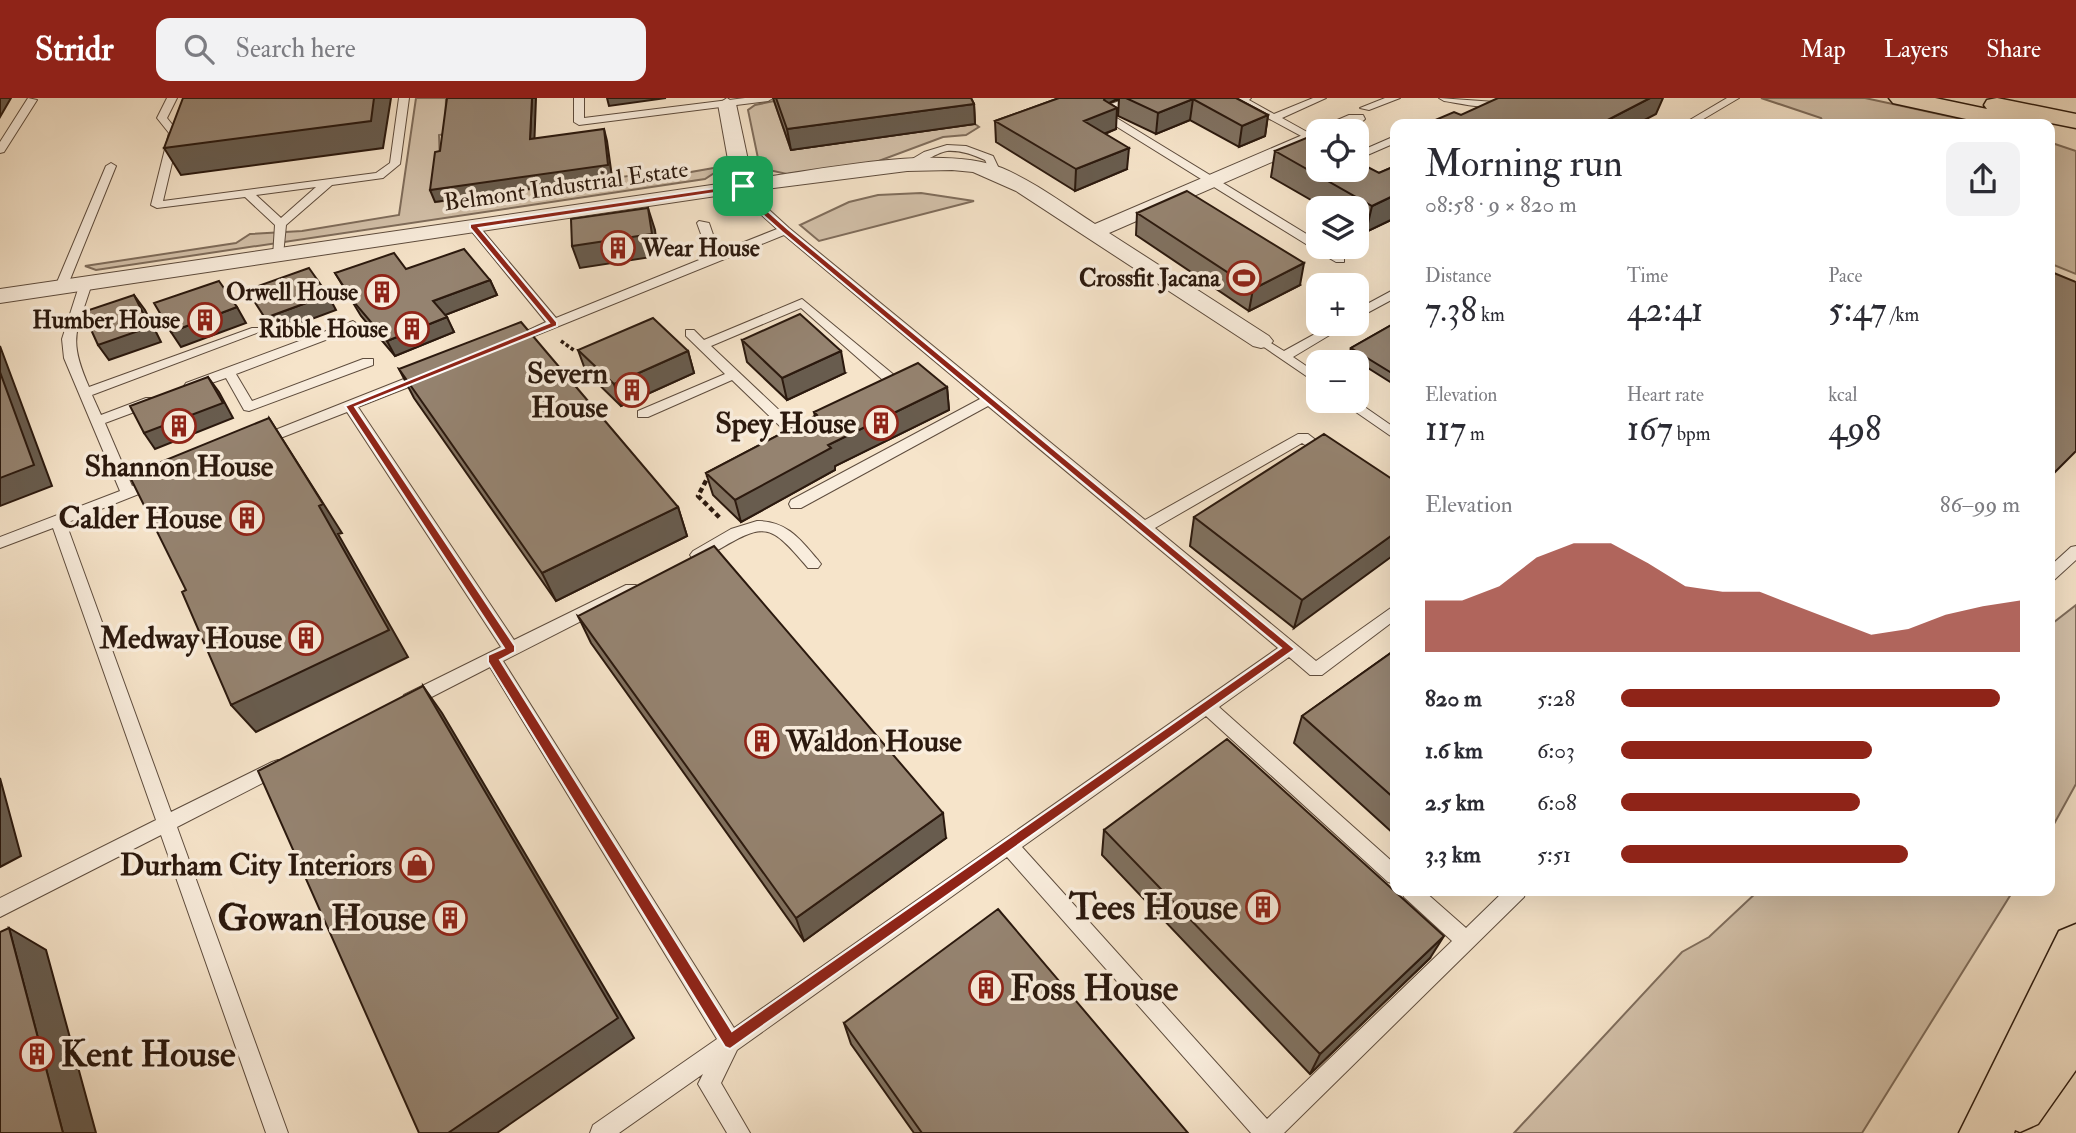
<!DOCTYPE html>
<meta charset="utf-8">
<style>
:root{--surface:#fff;--page:#f2f2f3;--text:#2b2b33;--muted:#7c7c81;--accent:#8f2418}
body{margin:0;font-family:"IM FELL Double Pica",serif;background:var(--page);color:var(--text);height:100vh;display:flex;flex-direction:column;font-size:26px;white-space:nowrap}
*{box-sizing:border-box;margin:0}
p{font-size:23px;color:var(--muted)}
.icon{flex:none;width:38px;height:38px;fill:none;stroke:currentColor;stroke-width:2;stroke-linecap:round;stroke-linejoin:round}
.map{position:relative;flex:1;overflow:hidden}
.sheet{position:absolute;left:1390px;top:21px;width:665px;height:777px;display:flex;flex-direction:column;background:var(--surface);border-radius:14px;box-shadow:0 7px 28px #0002}
.sheet>*{flex:none}
.fabs{position:absolute;left:1306px;top:21px;display:grid;gap:14px}
.fabs a{display:grid;place-items:center;width:63px;height:63px;border-radius:14px;background:var(--surface);box-shadow:0 7px 28px #0002;font-size:35px}
.pin{position:absolute;display:grid;place-items:center;width:60px;height:60px;color:#fff;margin:-30px;border-radius:14px;box-shadow:0 4px 10px #0006}
.round{display:grid;place-items:center;flex:none;width:74px;height:74px;border-radius:14px;background:var(--page)}
.head{display:flex;align-items:center;justify-content:space-between;height:119px;padding:0 35px}
h1{font-size:38px;font-weight:600;line-height:52px}
.figures{display:grid;grid-template-columns:repeat(3,1fr);gap:10px;height:119px;padding:7px 35px}
.figures div{display:grid;align-content:center}
.figures b{font-size:35px;font-weight:600}
.figures small{font-size:19px;font-weight:400}
.figures p{font-size:19px}
.chart{height:196px;padding:14px 35px}
.chart p{display:flex;justify-content:space-between}
.chart svg{width:100%;height:126px;margin-top:7px;fill:var(--accent);opacity:.7}
ul{padding:0 35px;list-style:none;font-size:23px}
li{display:grid;grid-template-columns:112px 84px 1fr;align-items:center;height:52px}
li i{height:18px;border-radius:9px;background:var(--accent)}
header{display:flex;align-items:center;gap:42px;box-sizing:border-box;height:98px;padding:0 35px;background:var(--accent);color:#fff}
header strong{font-size:33px}
nav{display:flex;gap:38px;margin-inline-start:auto;font-size:24px}
.search{width:490px;height:63px;background:var(--page);display:flex;align-items:center;gap:18px;box-sizing:border-box;padding:0 24px;border-radius:14px;color:var(--muted);font-size:26px}
.map>svg:first-child{display:block}
.green{fill:#d3c1aa;stroke:#7f6d5c;stroke-width:2}
.lines{fill:none;stroke-linecap:round;stroke-linejoin:round}
.service-casing{stroke:#5e4c3d;stroke-width:2}
.minor-casing{stroke:#5e4c3d;stroke-width:2}
.trunk-casing{stroke:#2b190e;stroke-width:3}
.motorway-casing{stroke:#2b190e;stroke-width:3}
.path-far1{stroke:#2b190e;stroke-width:3.5;stroke-dasharray:3.5 2.5;stroke-linecap:butt}
.path{stroke:#2b190e;stroke-width:4.5;stroke-dasharray:5 3.5;stroke-linecap:butt}
.service{fill:#f9eddd;fill-rule:evenodd}
.minor{fill:#f9eddd;fill-rule:evenodd}
.trunk{fill:#f6e4ca;fill-rule:evenodd}
.motorway{fill:#f6e4ca;fill-rule:evenodd}
.wall{fill:#807160;stroke:#2b190e;stroke-width:2}
.shaded-wall{fill:#685c4e;stroke:#2b190e;stroke-width:2}
.building{fill:#958370;stroke:#2b190e;stroke-width:2}
.route{fill:#8f2418;stroke:#fff;stroke-width:2;fill-rule:evenodd}
.labels{text-anchor:middle;dominant-baseline:central;stroke-width:7;stroke-linejoin:round;paint-order:stroke}
.far-street-label{font-size:24px;fill:#2b190e;stroke:#f9eddd}
.far-poi-label{font-size:24px;font-weight:bold;fill:#2b190e;stroke:#f9eddd;text-anchor:end}
.poi-label{font-size:30px;font-weight:bold;fill:#2b190e;stroke:#f9eddd;text-anchor:end}
.near-poi-label{font-size:37px;font-weight:bold;fill:#2b190e;stroke:#f9eddd;text-anchor:end}
</style>
<header>
<strong>Stridr</strong>
<div class="search"><svg class="icon" aria-label="search" viewBox="0 0 24 24"><circle cx="10" cy="10" r="6"/><path d="M15 15l6 6"/></svg>Search here</div>
<nav><a>Map</a><a>Layers</a><a>Share</a></nav>
</header>
<div class="map">
<svg width="2076" height="1035" viewBox="0 0 2076 1035">
<rect width="100%" height="100%" fill="#f6e4ca"/>
<filter id="stains"><feTurbulence type="fractalNoise" baseFrequency=".00286" numOctaves="4"/><feColorMatrix values="0 0 0 0 .2 0 0 0 0 .09 0 0 0 0 .02 0 0 0 .5 -.17"/></filter>
<radialGradient id="worn" r=".72"><stop offset=".6" stop-color="#630" stop-opacity="0"/><stop offset="1" stop-color="#630" stop-opacity=".3"/></radialGradient>
<path class="green" d="M416 0H446L445 36 439 37 440 65 436 104 643 76 645 82 725 68 705 81 96 172 85 168 236 145 250 136 302 133 399 117Z
M1761 0H1865L1985 26H1824L1821 20Z
M774 3 791 52 975 26 979 29 966 37 943 39 876 64 787 76 760 70 748 12 755 7Z
M2049 44 2076 53V176L2049 165Z
M921 95 974 103 819 143 800 127 849 104 878 97Z
M2076 507V686L2049 735V528Z
M1758 793H2013L1862 1035H1514L1682 854 1709 839Z"/>
<g class="lines">
<g class="service-casing">
<path id="service" d="M28 0 37 2 4 54 0 55V44Z
M167 0H177L167 20 179 35 163 103 376 75 390 65 399 0H409L400 66 383 80 332 87 286 127 283 157 277 160 273 159 275 127 245 99 157 110 151 107 169 35 157 20ZM316 89 281 120 256 97Z
M574 0H584V20L745 0H773L768 3 579 27 574 24Z
M1128 0H1143L1118 10 1115 19 1318 143V149H1326L1344 160V164H1336L1314 151 1106 22 1111 6Z
M1237 0H1251L1249 2 1274 16 1313 0H1326L1282 20 1318 40V47L1238 4Z
M1385 0H1400L1369 12 1360 10Z
M1439 0 1495 4 1530 0C1506 17 1471 7 1444 3Z
M1727 0H1739L1695 26H1683Z
M1395 38V45L1356 62V55Z
M947 47 966 48 993 58 1001 75 992 77 985 62C973 57 961 52 947 53 933 55 913 74 902 67L924 54Z
M111 65 116 68 67 189 65 192H57L55 189 106 68Z
M743 85 747 86 754 98 789 130 1145 422 1298 336H1308L1334 356 1327 361 1302 345 1155 430 1316 563 1395 507V522L1322 577H1310L1289 559 1219 609 1395 766V786L1388 784 1206 618 1022 749 1267 1021 1452 843 1404 799 1402 793H1424L1466 830 1504 793H1526L1524 799 1284 1035H1251L1007 759 737 952 721 985 750 1035H727L698 986 703 976 619 1035H590L593 1027 717 941 490 569 416 607 410 609 404 607 402 602 404 597 501 549 347 314 265 346H255L253 343 255 340 419 275H429V281L358 309 514 542 626 487H636L639 491 636 495 503 563 734 930 1278 550 988 308 801 410H791L789 406 791 402 980 301 784 137 517 245H509L507 242 546 224 469 130V126H477L556 220 709 158 697 125 699 123 709 125 719 154 777 131 745 102 738 88Z
M86 181 92 185C77 234 67 239 89 289L252 230H260L262 233 92 297 101 317 146 300H156V306L105 325 132 388 154 380 161 385 159 388 66 425 171 714 272 664 278 662 284 664 287 669 284 674 177 729 288 1035H266L161 737 0 819V800L156 722 53 430 0 450V439L120 393 64 260 62 241 80 185Z
M1395 191V200L1356 221V212Z
M802 201 894 277V283H884L801 210 711 248 797 329 799 332 797 335H787L732 282 648 319H638V313L725 276 686 238V232H694L704 242Z
M353 223 359 227 357 230 236 276 252 303 363 261H373V267L249 313 244 312 226 280 191 292 184 288 186 285Z
M1333 226H1348L1293 259 1318 276V286L1255 243 1261 239 1284 253Z
M1340 303H1356L1395 330V341Z
M757 423C787 423 800 441 818 462L821 466 818 470H808C769 424 765 424 713 455 706 460 701 463 693 461L690 457 693 453 731 431Z
M2076 448V462L2054 482 2049 484V469L2071 449Z"/>
</g>
<g class="minor-casing">
<path id="minor" d="M727 0 736 6 752 81C819 72 940 45 1002 70 1035 84 1065 107 1095 126L1349 17H1363L1365 21C1353 34 1335 33 1318 33V44L1109 135 1269 238 1273 243 1269 248 1261 250 1253 248 1016 93 973 74 952 72 907 73 743 94 0 205V191L732 84 718 6Z"/>
</g>
<g class="trunk-casing">
<path id="trunk" d="M1889 0H1935L1987 11 1984 7 1987 2 1997 0 2076 16V30L2031 21 2034 26H1989L1893 5Z"/>
</g>
<g class="motorway-casing">
<path id="motorway" d="M2076 826V972L2038 1026 2020 1034 2015 1032 2014 1035H1959L2059 833Z"/>
</g>
<path class="path-far1" d="M561 243 575 253"/>
<path class="path" d="M710 375 698 398 721 421"/>
<use href="#service" class="service"/>
<use href="#minor" class="minor"/>
<use href="#trunk" class="trunk"/>
<use href="#motorway" class="motorway"/>
</g>
<path class="wall" d="M773 0H971L974 6 975 26 791 52Z
M1059 0H1236L1268 17 1265 38 1239 49 1190 22 1156 36 1118 18 1119 1 1109 5 1116 31 1105 36 1127 71 1075 93 996 44 995 23Z
M1275 53 1379 75 1395 68V120L1366 134 1356 129V110H1325L1271 79Z
M1137 115 1300 187 1249 213 1136 137Z
M406 171 490 182 497 197 445 217 454 234 395 258 361 218 335 175Z
M1395 225V287L1349 258 1351 250Z
M742 242 845 275 787 302 747 264Z
M578 252 688 253 694 275 621 308 586 274Z
M399 271 678 409 687 438 556 503 414 300Z
M947 289 949 312 835 368V372L741 424 713 397 706 375 815 318 814 314Z
M1395 383 1294 530 1190 448 1194 419Z
M578 518 946 740 804 843 591 545Z
M1395 552V737L1294 645 1302 618Z
M1104 732 1430 860 1310 976 1102 757Z
M844 925 1188 1035H914L851 946Z"/>
<path class="shaded-wall" d="M0 0H11L0 19Z
M374 0H391L383 50 181 77 164 50Z
M532 0H536L534 53 530 41Z
M607 0H666L609 8Z
M1105 0H1119L1109 5 1117 10 1116 31 1083 44 1084 23Z
M1650 0H1663L1656 16 1637 26H1600Z
M1193 1 1190 22 1156 36 1158 15Z
M974 6 975 26 791 52 787 31Z
M1268 17 1265 38 1239 49 1242 28Z
M604 31 607 43 612 79 435 104 430 92Z
M1129 50 1127 71 1075 93 1076 71Z
M1395 97V120L1366 134 1372 108Z
M648 110 655 132 658 158 580 170 572 148Z
M1304 165 1300 187 1249 213 1253 191Z
M490 182 497 197 440 219 433 203Z
M134 197 145 212 161 244 109 262 98 247Z
M328 197 336 212 274 235 265 220Z
M237 209 246 225 181 249 171 234Z
M447 219 454 234 395 258 387 243Z
M0 248 52 388 0 408Z
M688 253 694 275 621 308 614 286Z
M841 253 845 275 787 302 782 280Z
M208 279 219 294 233 320 155 351 144 335Z
M947 289 949 312 835 368V372L741 424 735 402 828 347Z
M269 320 342 435 338 436 408 559 256 634 231 607Z
M678 409 687 438 556 503 542 475Z
M1395 435V456L1294 530 1302 502Z
M423 588 442 615 634 940 497 1035H448Z
M0 680 21 758 0 769Z
M943 715 946 740 804 843 796 820Z
M9 830 46 852 96 1035H63Z
M1444 838 1430 860 1310 976 1320 956Z"/>
<path class="building" d="M183 0H374L371 23 164 50Z
M447 0H532L530 41 604 31 608 67 430 92 435 54 440 53Z
M776 0H971L974 6 787 31Z
M1059 0H1105L1104 2 1117 10 1084 23 1129 50 1076 71 995 23Z
M1126 0H1236L1268 17 1242 28 1193 1 1158 15Z
M1498 0H1650L1600 26H1426L1454 14 1461 17Z
M1743 23 1751 26H1737Z
M1311 38 1318 42V72H1356V63L1379 75 1395 68V97L1372 108 1275 53Z
M1187 93 1304 165 1253 191 1137 115Z
M648 110 652 136 572 148 571 121Z
M464 151 490 182 433 203 447 219 387 243 353 203 335 175 394 155 406 171Z
M309 170 328 197 265 220 247 192Z
M2049 173 2076 184V353L2049 380Z
M219 183 237 209 171 234 154 205Z
M134 197 150 229 98 247 83 214Z
M800 216 841 253 782 280 742 242Z
M653 220 688 253 614 286 578 252Z
M521 224 678 409 542 475 399 271Z
M1395 225V277L1351 250Z
M918 265 947 289 828 347 831 350 735 402 706 375 817 317 814 314Z
M0 274 34 367 0 380Z
M208 279 223 305 144 335 130 308Z
M269 320 323 406 319 408 389 532 231 607 182 494 186 492 129 377Z
M1324 336 1395 383V435L1302 502 1194 419Z
M714 448 943 715 796 820 578 518Z
M1395 552V701L1302 618Z
M423 588 618 920 448 1035H419L258 673Z
M1227 641 1444 838 1320 956 1104 732Z
M998 811 1188 1035H922L844 925Z
M9 830 63 1035H0V834Z"/>
<path class="route" d="M743 86 752 99 788 131 1295 551 730 951 725 949 488 564V557L504 550 345 308 549 225 470 130V126ZM741 91 746 102 782 134 1281 550 732 933 500 562 515 554V548L355 309 557 228V224L479 130Z"/>
<defs>
<g id="building-ring" transform="scale(1.75)"><circle r="9.5" fill="#f9eddd" stroke="#8f2418" stroke-width="1.5"/><path d="M-4-6H4V6H1V3H-1V6H-4ZM-2.5-4.3h1.7v1.8h-1.7ZM.8-4.3h1.7v1.8H.8ZM-2.5-1h1.7V.8h-1.7ZM.8-1h1.7V.8H.8Z" fill="#8f2418"/></g>
<g id="stadium-ring" transform="scale(1.75)"><circle r="9.5" fill="#f9eddd" stroke="#8f2418" stroke-width="1.5"/><path d="M0-5a6.5 5 0 1 0 0 10a6.5 5 0 1 0 0-10ZM-3.5-1.8h7v3.6h-7Z" fill="#8f2418"/></g>
<g id="shop-ring" transform="scale(1.75)"><circle r="9.5" fill="#f9eddd" stroke="#8f2418" stroke-width="1.5"/><path d="M-5-2.5h2.3a2.7 3.5 0 0 1 5.4 0H5L5.5 6h-11ZM-1.5-2.5h3a1.5 2.3 0 0 0-3 0Z" fill="#8f2418"/></g>
</defs>
<g fill-rule="evenodd">
<use href="#building-ring" x="618" y="150"/>
<use href="#stadium-ring" x="1244" y="180"/>
<use href="#building-ring" x="382" y="194"/>
<use href="#building-ring" x="205" y="222"/>
<use href="#building-ring" x="412" y="231"/>
<use href="#building-ring" x="632" y="292"/>
<use href="#building-ring" x="881" y="325"/>
<use href="#building-ring" x="179" y="328"/>
<use href="#building-ring" x="247" y="420"/>
<use href="#building-ring" x="306" y="540"/>
<use href="#building-ring" x="762" y="643"/>
<use href="#shop-ring" x="417" y="767"/>
<use href="#building-ring" x="1263" y="809"/>
<use href="#building-ring" x="450" y="820"/>
<use href="#building-ring" x="986" y="890"/>
<use href="#building-ring" x="37" y="956"/>
</g>
<g class="labels">
<g class="far-street-label">
<text transform="translate(566 88) rotate(-8)">Belmont Industrial Estate</text>
</g>
<g class="far-poi-label">
<text x="642" y="150" text-anchor="start">Wear House</text>
<text x="1220" y="180">Crossfit Jacana</text>
<text x="358" y="194">Orwell House</text>
<text x="180" y="222">Humber House</text>
<text x="388" y="231">Ribble House</text>
</g>
<g class="poi-label">
<text x="608" y="275">Severn<tspan x="608" dy="34">House</tspan></text>
<text x="856" y="325">Spey House</text>
<text x="179" y="368" text-anchor="middle">Shannon House</text>
<text x="222" y="420">Calder House</text>
<text x="282" y="540">Medway House</text>
<text x="786" y="643" text-anchor="start">Waldon House</text>
<text x="392" y="767">Durham City Interiors</text>
</g>
<g class="near-poi-label">
<text x="1238" y="809">Tees House</text>
<text x="426" y="820">Gowan House</text>
<text x="1010" y="890" text-anchor="start">Foss House</text>
<text x="61" y="956" text-anchor="start">Kent House</text>
</g>
</g>
<rect width="100%" height="100%" filter="url(#stains)"/>
<rect width="100%" height="100%" fill="url(#worn)"/>
</svg>
<div class="fabs">
<a><svg class="icon" aria-label="locate" viewBox="0 0 24 24"><circle cx="12" cy="12" r="6"/><path d="M12 2v4M12 18v4M2 12h4M18 12h4"/></svg></a>
<a><svg class="icon" aria-label="layers" viewBox="0 0 24 24"><path d="M12 4l9 5-9 5-9-5zM3 14l9 5 9-5"/></svg></a>
<a>+</a>
<a>−</a>
</div>
<div class="pin" style="left:743px;top:88px;background:#1e9e55"><svg class="icon" aria-label="arrive" viewBox="0 0 24 24"><path d="M6 21V4h12l-3 4 3 4H6"/></svg></div>
<section class="sheet">
<div class="head"><div><h1>Morning run</h1><p>08:58 · 9 × 820 m</p></div><a class="round"><svg class="icon" aria-label="share" viewBox="0 0 24 24"><path d="M12 15V3M7 8l5-5 5 5M5 13v7h14v-7"/></svg></a></div>
<div class="figures">
<div><p>Distance</p><b>7.38<small> km</small></b></div>
<div><p>Time</p><b>42:41</b></div>
<div><p>Pace</p><b>5:47<small> /km</small></b></div>
</div>
<div class="figures">
<div><p>Elevation</p><b>117<small> m</small></b></div>
<div><p>Heart rate</p><b>167<small> bpm</small></b></div>
<div><p>kcal</p><b>498</b></div>
</div>
<div class="chart"><p><span>Elevation</span>86–99 m</p>
<svg viewBox="0 0 160 44" preserveAspectRatio="none"><path d="M0 44V26L10 26L20 21L30 11L40 6L50 6L60 13L70 21L80 23L90 23L100 28L110 33L120 38L130 36L140 31L150 28L160 26V44z"/></svg>
</div>
<ul>
<li><b>820 m</b>5:28<i style="width:95%"></i></li>
<li><b>1.6 km</b>6:03<i style="width:63%"></i></li>
<li><b>2.5 km</b>6:08<i style="width:60%"></i></li>
<li><b>3.3 km</b>5:51<i style="width:72%"></i></li>
</ul>
</section>
</div>
